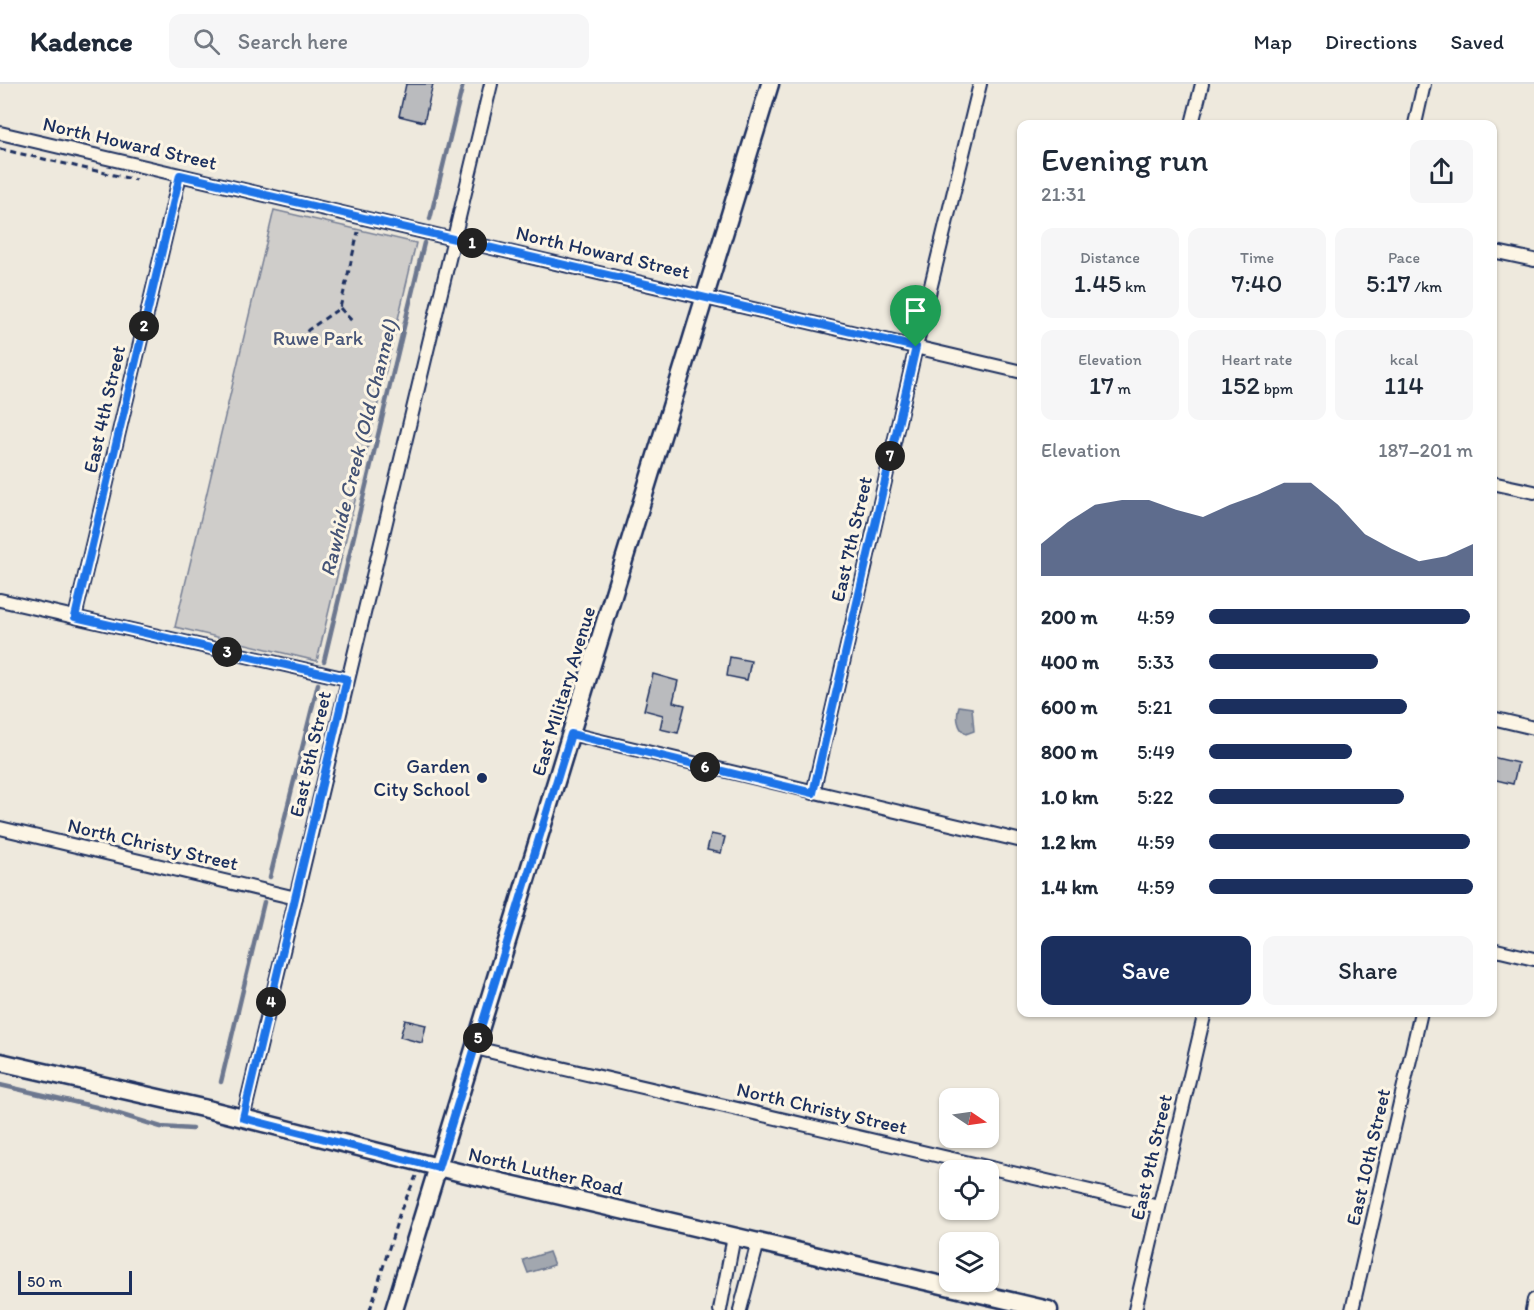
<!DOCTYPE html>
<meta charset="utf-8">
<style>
:root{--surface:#fff;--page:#f6f6f7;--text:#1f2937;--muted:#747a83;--line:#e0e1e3;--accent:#1b2f5e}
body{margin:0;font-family:Itim,sans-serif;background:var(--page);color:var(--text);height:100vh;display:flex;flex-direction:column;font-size:22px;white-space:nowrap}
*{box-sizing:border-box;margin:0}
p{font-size:20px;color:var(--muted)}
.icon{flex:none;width:33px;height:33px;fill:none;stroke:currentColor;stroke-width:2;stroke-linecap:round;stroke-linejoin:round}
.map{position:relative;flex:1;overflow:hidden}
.drawer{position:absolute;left:1017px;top:36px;width:480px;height:897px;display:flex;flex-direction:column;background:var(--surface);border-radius:12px;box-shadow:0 2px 4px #0004}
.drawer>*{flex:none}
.needle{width:39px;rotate:103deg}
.controls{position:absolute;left:939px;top:1004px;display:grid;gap:12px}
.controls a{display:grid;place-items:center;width:60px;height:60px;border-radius:12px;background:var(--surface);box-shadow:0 2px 4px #0004;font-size:30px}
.scale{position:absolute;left:18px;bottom:15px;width:114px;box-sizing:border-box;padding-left:6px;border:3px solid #1b2f5e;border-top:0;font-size:16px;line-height:21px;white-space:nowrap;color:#1b2f5e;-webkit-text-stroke:4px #fcf5e5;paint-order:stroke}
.pin{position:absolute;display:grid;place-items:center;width:51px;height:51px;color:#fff;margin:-62px -26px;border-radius:50% 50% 50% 0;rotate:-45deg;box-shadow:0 0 6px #0007}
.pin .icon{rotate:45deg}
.km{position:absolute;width:30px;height:30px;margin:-15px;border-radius:50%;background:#222;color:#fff;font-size:16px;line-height:30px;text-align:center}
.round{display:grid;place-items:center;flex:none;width:63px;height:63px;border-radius:12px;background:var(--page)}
.overview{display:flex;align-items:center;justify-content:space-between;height:102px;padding:0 24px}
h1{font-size:33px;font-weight:600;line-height:45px}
.metrics{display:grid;grid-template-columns:repeat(3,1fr);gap:9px;height:102px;padding:6px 24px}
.metrics div{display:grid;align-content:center;border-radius:12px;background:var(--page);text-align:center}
.metrics b{font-size:26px;font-weight:600}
.metrics small{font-size:16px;font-weight:400}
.metrics p{font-size:16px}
.chart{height:168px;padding:12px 24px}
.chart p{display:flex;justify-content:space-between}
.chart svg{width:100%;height:108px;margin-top:6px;fill:var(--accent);opacity:.7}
.button{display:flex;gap:12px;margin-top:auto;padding:12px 24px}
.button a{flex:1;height:69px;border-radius:12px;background:var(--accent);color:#fff;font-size:24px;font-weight:600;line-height:69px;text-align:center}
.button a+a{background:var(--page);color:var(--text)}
ul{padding:0 24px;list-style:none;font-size:20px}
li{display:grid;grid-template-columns:96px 72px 1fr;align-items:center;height:45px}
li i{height:15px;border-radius:8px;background:var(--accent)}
header{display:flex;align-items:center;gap:36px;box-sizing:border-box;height:84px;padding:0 30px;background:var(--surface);border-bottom:2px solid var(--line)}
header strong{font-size:28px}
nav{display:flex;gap:33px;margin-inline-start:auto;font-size:21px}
.search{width:420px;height:54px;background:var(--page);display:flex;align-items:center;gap:15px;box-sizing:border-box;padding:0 21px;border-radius:12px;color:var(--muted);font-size:22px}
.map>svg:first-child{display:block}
.green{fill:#cfcdca;stroke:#757e94;stroke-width:1.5}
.water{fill:#a2a7af;stroke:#6c778f;stroke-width:1.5}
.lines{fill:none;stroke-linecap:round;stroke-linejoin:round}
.stream{stroke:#6c778f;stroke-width:4.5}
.building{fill:#babbbe;stroke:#1b2f5e;stroke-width:1.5}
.street-casing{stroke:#1b2f5e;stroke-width:16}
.secondary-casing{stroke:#1b2f5e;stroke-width:21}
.path{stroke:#1b2f5e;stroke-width:3;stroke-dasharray:6 4.5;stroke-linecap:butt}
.street{stroke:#fcf5e5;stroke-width:12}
.secondary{stroke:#fcf5e5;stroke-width:16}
.route-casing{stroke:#fff;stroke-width:12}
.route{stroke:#1a73e8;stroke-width:8}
.poi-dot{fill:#1b2f5e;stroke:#fcf5e5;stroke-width:2}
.labels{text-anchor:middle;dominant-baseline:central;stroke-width:6;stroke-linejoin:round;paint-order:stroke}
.street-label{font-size:20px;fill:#1b2f5e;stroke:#fcf5e5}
.park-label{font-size:20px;fill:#485679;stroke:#fcf5e5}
.poi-label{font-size:20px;fill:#1b2f5e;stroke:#fcf5e5;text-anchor:end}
.water-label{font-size:21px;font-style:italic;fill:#445376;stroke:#fcf5e5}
</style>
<header>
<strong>Kadence</strong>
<div class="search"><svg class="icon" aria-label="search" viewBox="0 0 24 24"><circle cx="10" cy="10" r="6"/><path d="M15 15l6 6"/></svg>Search here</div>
<nav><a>Map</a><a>Directions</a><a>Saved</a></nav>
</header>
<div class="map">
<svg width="1534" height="1226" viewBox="0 0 1534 1226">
<rect width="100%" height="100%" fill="#eee9dd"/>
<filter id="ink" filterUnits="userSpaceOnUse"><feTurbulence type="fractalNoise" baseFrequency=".0167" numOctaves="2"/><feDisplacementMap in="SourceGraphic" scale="12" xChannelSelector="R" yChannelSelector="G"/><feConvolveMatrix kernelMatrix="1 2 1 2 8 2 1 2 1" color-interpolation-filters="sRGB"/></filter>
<g filter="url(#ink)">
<path class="green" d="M274 126 416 159 317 577 175 543Z"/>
<path class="water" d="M959 622 972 624 974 647 966 650C957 644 956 632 959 622Z
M549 1168 554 1181 528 1189 523 1176Z"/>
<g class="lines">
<path class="stream" d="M430 135 463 0
M324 577 424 159
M270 793 318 600
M221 998 264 818
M0 1001 96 1023 161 1043 192 1045"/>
</g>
<path class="building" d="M406 0H433L424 38 399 32Z
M730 573 751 577 747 596 727 592Z
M653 590 678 597 673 618 685 621 678 649 660 645 663 631 644 626Z
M1492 673 1518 679 1513 700 1492 695Z
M711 750 725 753 721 769 707 766Z
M405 936 426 941 422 959 400 953Z"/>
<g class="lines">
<g class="street-casing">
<path id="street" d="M1192 40 1202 0
M1415 40 1424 0
M0 49 1022 288
M1492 167 1534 176
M1492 399 1534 408
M0 516 347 595
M75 533 180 91
M1492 634 1534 644
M571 650 1022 757
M813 709 916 263 980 0
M0 744 296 814
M1492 865 1534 875
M475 964 1159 1123
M243 1034 491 0
M720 1226 734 1152
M740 1226 758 1158
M1135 1226 1205 928
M1352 1226 1421 928
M1532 1226 1534 1216"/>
</g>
<g class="secondary-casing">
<path id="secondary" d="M0 978 207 1025 458 1088 1049 1226
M394 1226 770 0"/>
</g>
<path class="path" d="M0 65 136 96
M340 224 352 237
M302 257 308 246 340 224 358 148
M370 1226 400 1128 416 1092"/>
<use href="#street" class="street"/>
<use href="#secondary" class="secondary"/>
</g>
</g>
<g class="lines" filter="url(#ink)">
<g class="route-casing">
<path id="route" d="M180 91 916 263 813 709 571 650 438 1084 243 1034 347 595 75 533Z"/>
</g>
<use href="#route" class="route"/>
</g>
<circle class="poi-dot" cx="482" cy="694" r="6"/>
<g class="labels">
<g class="street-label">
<text transform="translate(130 59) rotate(13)">North Howard Street</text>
<text transform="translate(603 168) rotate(13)">North Howard Street</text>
<text transform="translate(104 325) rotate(-77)">East 4th Street</text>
<text transform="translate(851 455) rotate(-77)">East 7th Street</text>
<text transform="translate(563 607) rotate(-73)">East Military Avenue</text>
<text transform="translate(310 670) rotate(-77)">East 5th Street</text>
<text transform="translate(153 760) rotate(13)">North Christy Street</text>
<text transform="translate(822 1024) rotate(13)">North Christy Street</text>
<text transform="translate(1151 1073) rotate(-77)">East 9th Street</text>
<text transform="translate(1368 1073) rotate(-77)">East 10th Street</text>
<text transform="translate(546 1087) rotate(13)">North Luther Road</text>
</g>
<g class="park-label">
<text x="318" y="254">Ruwe Park</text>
</g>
<g class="poi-label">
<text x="470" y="682">Garden<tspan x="470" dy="23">City School</tspan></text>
</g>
<g class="water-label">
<text transform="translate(358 364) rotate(-76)">Rawhide Creek (Old Channel)</text>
</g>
</g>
</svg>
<div class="controls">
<a><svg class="needle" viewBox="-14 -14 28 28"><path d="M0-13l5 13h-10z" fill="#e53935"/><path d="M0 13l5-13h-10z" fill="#747a83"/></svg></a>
<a><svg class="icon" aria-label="locate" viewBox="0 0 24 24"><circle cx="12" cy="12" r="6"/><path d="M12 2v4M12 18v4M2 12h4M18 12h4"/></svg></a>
<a><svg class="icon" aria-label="layers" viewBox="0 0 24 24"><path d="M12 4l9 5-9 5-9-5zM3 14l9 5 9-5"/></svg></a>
</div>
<div class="scale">50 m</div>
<div class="pin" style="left:916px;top:263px;background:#1e9e55"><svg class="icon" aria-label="arrive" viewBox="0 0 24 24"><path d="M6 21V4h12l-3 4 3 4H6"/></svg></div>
<b class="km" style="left:472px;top:159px">1</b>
<b class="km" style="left:144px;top:242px">2</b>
<b class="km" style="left:227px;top:568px">3</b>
<b class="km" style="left:271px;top:918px">4</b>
<b class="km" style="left:478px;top:954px">5</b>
<b class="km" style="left:705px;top:683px">6</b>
<b class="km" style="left:890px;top:372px">7</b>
<section class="drawer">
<div class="overview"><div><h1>Evening run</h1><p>21:31</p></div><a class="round"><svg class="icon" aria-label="share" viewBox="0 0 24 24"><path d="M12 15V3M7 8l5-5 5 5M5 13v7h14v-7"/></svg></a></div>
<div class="metrics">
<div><p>Distance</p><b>1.45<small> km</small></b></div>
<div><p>Time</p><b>7:40</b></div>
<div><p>Pace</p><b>5:17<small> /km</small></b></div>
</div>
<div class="metrics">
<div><p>Elevation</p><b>17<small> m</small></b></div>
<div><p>Heart rate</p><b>152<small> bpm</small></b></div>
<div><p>kcal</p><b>114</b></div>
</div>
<div class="chart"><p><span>Elevation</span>187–201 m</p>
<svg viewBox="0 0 160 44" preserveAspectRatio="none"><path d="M0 44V31L10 22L20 15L30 13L40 13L50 17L60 20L70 15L80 11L90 6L100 6L110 15L120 27L130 33L140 38L150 36L160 31V44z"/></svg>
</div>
<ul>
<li><b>200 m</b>4:59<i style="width:99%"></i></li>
<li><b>400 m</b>5:33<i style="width:64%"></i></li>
<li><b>600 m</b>5:21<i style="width:75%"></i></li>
<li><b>800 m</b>5:49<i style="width:54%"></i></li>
<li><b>1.0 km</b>5:22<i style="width:74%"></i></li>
<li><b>1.2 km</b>4:59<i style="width:99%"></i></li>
<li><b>1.4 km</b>4:59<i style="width:100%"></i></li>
</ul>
<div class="button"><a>Save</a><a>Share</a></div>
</section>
</div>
